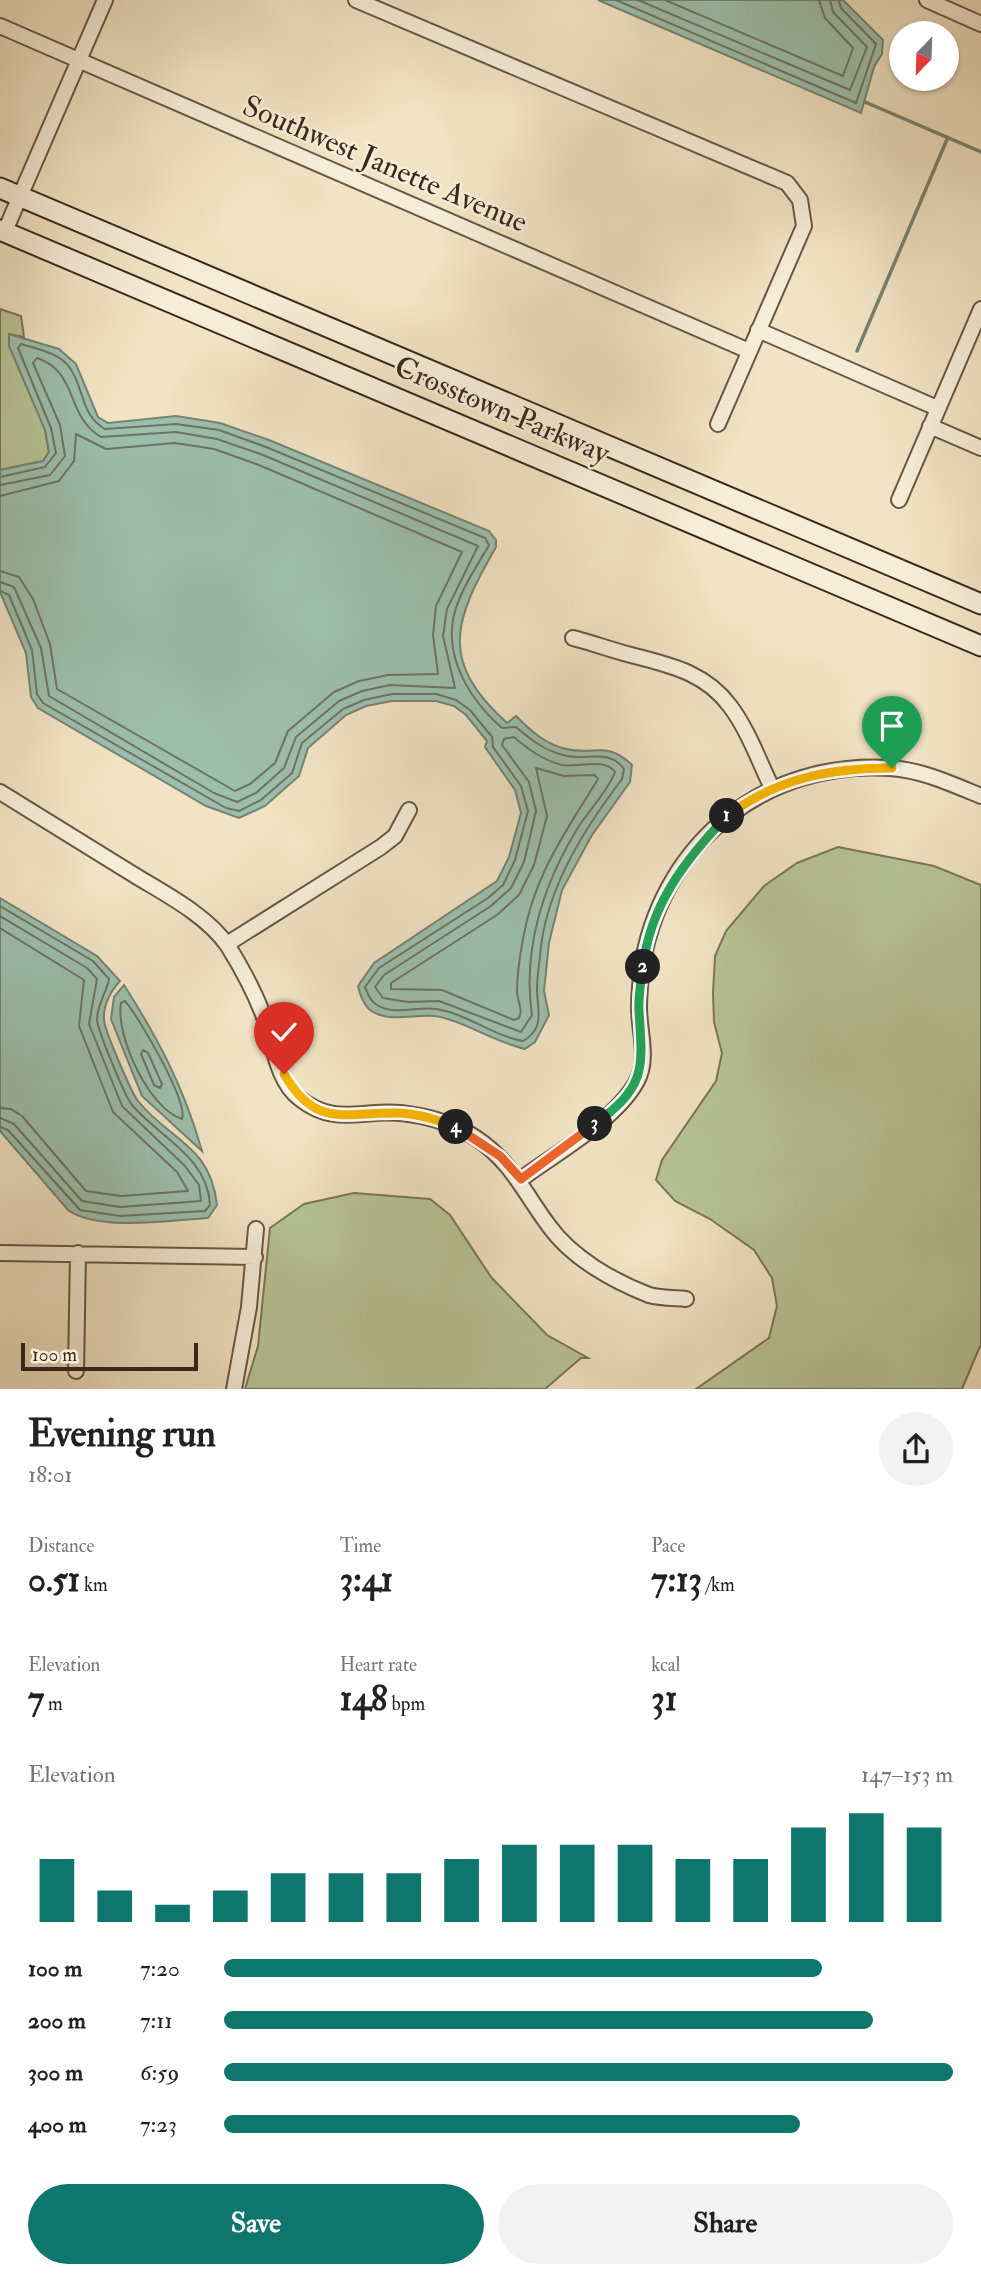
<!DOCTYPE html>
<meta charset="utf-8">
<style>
:root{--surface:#fff;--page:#f2f2f2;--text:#222;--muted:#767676;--accent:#0f766e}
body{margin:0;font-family:"IM FELL Double Pica",serif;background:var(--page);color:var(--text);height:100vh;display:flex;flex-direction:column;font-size:26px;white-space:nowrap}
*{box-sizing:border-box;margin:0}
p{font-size:23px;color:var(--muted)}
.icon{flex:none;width:38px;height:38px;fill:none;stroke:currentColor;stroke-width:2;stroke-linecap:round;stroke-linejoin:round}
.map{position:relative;height:1389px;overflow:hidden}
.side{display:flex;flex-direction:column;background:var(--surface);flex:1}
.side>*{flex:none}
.needle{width:46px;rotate:203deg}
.tools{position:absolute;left:889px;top:21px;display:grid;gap:14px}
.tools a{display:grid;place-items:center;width:70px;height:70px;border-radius:50%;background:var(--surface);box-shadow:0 2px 5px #0004;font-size:35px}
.scale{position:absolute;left:21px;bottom:18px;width:177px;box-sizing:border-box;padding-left:7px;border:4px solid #3c281b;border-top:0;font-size:19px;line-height:24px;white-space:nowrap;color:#3c281b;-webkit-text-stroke:5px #f6edd8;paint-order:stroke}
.pin{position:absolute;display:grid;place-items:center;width:60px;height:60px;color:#fff;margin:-72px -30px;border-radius:50% 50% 50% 0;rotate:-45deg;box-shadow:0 0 7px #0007}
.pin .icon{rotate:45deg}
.km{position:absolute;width:35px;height:35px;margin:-18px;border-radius:50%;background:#222;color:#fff;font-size:19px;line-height:35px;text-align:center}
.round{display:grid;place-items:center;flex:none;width:74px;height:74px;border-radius:37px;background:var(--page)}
.overview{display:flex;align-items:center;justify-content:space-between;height:119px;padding:0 28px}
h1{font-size:38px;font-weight:700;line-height:52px}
.figures{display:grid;grid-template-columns:repeat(3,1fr);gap:10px;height:119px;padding:7px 28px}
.figures div{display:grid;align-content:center}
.figures b{font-size:35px;font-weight:700}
.figures small{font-size:19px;font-weight:400}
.figures p{font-size:19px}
.chart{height:196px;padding:14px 28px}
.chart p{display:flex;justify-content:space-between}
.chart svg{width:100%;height:126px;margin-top:7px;stroke:var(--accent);stroke-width:6}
.button{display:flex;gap:14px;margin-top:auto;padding:14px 28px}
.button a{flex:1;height:80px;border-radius:42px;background:var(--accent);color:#fff;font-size:28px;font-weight:700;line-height:80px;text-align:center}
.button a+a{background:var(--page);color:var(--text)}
ul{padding:0 28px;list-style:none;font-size:23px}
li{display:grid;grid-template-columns:112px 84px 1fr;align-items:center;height:52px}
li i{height:18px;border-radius:9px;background:var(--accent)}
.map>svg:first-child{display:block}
.green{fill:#b7c496;stroke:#7a7658;stroke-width:2}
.water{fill:#9cbfad;stroke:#768373;stroke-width:2}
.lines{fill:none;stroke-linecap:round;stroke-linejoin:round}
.shore{stroke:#6c7464;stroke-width:2}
.stream{stroke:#768373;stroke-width:3.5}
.street-casing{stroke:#695745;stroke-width:18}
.secondary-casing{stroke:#3c281b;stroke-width:23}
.street{stroke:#f6edd8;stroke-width:14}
.secondary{stroke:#f6edd8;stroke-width:19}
.split-1-casing{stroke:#fff;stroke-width:14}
.split-2-casing{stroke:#fff;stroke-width:14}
.split-3-casing{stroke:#fff;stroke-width:14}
.split-4-casing{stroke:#fff;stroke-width:14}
.split-5-casing{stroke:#fff;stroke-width:14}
.split-1{stroke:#f5b400;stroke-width:9}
.split-2{stroke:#22a559;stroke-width:9}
.split-3{stroke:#22a559;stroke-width:9}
.split-4{stroke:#f0652b;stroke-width:9}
.split-5{stroke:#f5b400;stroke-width:9}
.labels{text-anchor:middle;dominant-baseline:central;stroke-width:5;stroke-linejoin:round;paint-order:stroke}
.street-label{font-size:30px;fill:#3c281b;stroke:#f6edd8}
</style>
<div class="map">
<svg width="981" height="1389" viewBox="0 0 981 1389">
<rect width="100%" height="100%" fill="#f1e3c3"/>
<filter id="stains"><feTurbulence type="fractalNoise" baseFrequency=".00286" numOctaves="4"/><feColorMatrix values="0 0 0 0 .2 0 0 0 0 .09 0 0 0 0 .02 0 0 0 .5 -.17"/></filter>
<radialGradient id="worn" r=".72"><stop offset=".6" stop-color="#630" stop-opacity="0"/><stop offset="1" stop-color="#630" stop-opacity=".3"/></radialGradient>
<path class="green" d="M0 309 21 316 24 337 9 334 45 430 49 452 43 461 0 470Z
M838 847 934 866 981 885V1344L962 1389H696L769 1338 777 1306 772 1278 754 1250 710 1219 675 1201 656 1180 662 1160 716 1081 722 1053 714 1022 713 994 715 956 726 931 764 886 797 863Z
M354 1193 430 1199 450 1215 491 1277 547 1335 588 1358H581L545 1389H245L258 1346 270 1228 304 1204Z"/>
<path class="water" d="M598 0H843L883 40 882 54 874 67 861 113Z
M9 334 59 349 76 364 98 417 108 423 176 416 220 423 269 440 489 531 496 540V547C455 619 437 660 507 723L516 716C531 731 545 744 566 749 595 756 606 740 632 765L630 782 592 835 562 890 549 943 544 991 549 1015 535 1042 525 1049C497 1043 457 1018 434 1016 414 1014 387 1023 370 1010 363 1004 360 995 358 986L374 963 497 881 509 857 521 813 515 790 485 747 487 741 466 715 454 706 436 701H392L366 706 346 715 308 748 299 776 265 806 239 818 206 806 38 708 31 697 26 653 0 592V470L43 461 49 452 45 430 9 346Z
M0 898 97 956 120 981C110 992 103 1005 104 1020 105 1031 131 1092 138 1101 170 1141 210 1144 217 1205L208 1218C171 1220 99 1232 68 1210L0 1131Z
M124 985C159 1040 184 1088 202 1151L142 1096 111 1019 114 997Z"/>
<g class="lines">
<path class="shore" d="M616 0 856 103 876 44 841 8 839 0
M638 0 850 90 867 47 833 12 830 0
M665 0 843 76 853 48 825 18 819 0
M0 477 45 467 56 453 51 428 18 348 21 344C37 349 60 353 70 368 85 390 80 414 105 429L176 424 219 430 266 447 485 538 489 545C477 566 463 586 456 608 441 654 469 699 502 728L516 727C531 740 544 750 563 755 585 762 608 747 624 769L622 779C585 828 549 884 541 946 540 960 537 975 537 989 537 1009 546 1028 523 1041 493 1036 466 1013 436 1009 417 1006 395 1016 377 1005 370 1001 368 994 365 987L379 968 488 898 503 885 515 860 528 811 521 786 493 747 492 737 470 710 456 700 436 694H392L364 700 343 709 302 743 292 773 261 800 239 811 226 808 43 703 37 694 32 650 9 595 0 591
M0 485 50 475 65 456 60 425 33 363 37 358C79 372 65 416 101 437L176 432 217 439 263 455 478 546 447 609 443 636 455 688 390 685 362 691 339 701 296 737 284 768 256 793 237 802 214 793 49 696 41 648 14 587 0 582
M0 496 59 481 74 461 76 434 106 449 175 443 214 449 259 465 462 552 436 606 433 635 438 674 388 675 359 681 334 692 288 731 275 763 250 784 235 791 57 689 50 644 33 599 19 577 0 571
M514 737C529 750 543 760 562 765 578 768 605 757 615 772 608 791 590 809 579 826 544 882 522 949 532 1015L521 1032 439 1001 408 1002 383 998 375 987 384 975 491 906 511 888 524 862 536 811 529 782 502 745 504 739Z
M536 768 564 776 595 775 598 779C565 833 534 875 523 939 520 955 517 976 517 992 518 1002 523 1010 519 1018L514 1020 442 990 391 989V983L497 915 519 895 534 865 547 816Z
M0 906 93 961 109 979C107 992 97 1004 97 1020 98 1031 125 1097 132 1105 160 1138 208 1157 210 1205L205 1211 120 1216 80 1210 8 1130 0 1127
M0 916 87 968 97 979 89 1024 122 1106 185 1166 199 1185 201 1201 120 1207 82 1201 14 1124 0 1118
M0 928 84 980 79 1026 113 1112 177 1172 188 1191 121 1196 86 1191 22 1116 11 1109 0 1108
M125 1001C139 1017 188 1101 182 1119 149 1109 115 1035 121 1003Z
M143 1050 148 1053 162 1084 160 1088 154 1085 141 1054Z"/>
<path class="stream" d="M865 102 981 152
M857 351 948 137"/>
<g class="street-casing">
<path id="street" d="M356 0 787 183 800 200 804 226 718 424
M927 0 981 24
M0 26 749 351
M5 231 105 0
M758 330 937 408
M930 426 981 448
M899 500 981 309
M573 638C593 643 611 650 631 655 669 665 705 672 730 706 748 730 759 761 772 788
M0 792C44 819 87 846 131 873 163 893 206 914 228 946 241 967 253 989 262 1012 273 1037 275 1080 299 1098 335 1127 362 1109 401 1113 427 1116 454 1123 476 1138 511 1161 525 1194 549 1226 572 1258 613 1281 649 1295 660 1298 674 1298 686 1299
M227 944 381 847 395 836 409 810
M521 1179C556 1153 616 1120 637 1081 649 1059 639 1031 639 1008 639 993 641 975 643 960 666 839 768 760 890 768 922 770 952 784 981 796
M0 1253 255 1257
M76 1371 78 1253
M234 1389 249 1307 256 1229"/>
</g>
<g class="secondary-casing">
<path id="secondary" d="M0 188 981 604
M0 230 981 646"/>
</g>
<use href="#street" class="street"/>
<use href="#secondary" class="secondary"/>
</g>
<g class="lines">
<g class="split-1-casing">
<path id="split-1" d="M727 816C777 778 831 768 892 768"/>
</g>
<g class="split-2-casing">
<path id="split-2" d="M643 967C650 905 685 860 727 816"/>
</g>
<g class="split-3-casing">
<path id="split-3" d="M595 1124C646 1086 643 1070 639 1011 638 996 641 981 643 967"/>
</g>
<g class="split-4-casing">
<path id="split-4" d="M456 1127 500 1156 521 1179 595 1124"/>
</g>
<g class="split-5-casing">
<path id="split-5" d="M284 1074C316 1129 344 1112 397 1113 417 1113 438 1120 456 1127"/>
</g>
<use href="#split-1" class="split-1"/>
<use href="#split-2" class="split-2"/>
<use href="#split-3" class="split-3"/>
<use href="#split-4" class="split-4"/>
<use href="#split-5" class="split-5"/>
</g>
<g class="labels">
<g class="street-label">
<text transform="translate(385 164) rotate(23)">Southwest Janette Avenue</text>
<text transform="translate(502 410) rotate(23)">Crosstown Parkway</text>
</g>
</g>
<rect width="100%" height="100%" filter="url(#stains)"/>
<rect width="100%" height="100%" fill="url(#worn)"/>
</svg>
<div class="tools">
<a><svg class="needle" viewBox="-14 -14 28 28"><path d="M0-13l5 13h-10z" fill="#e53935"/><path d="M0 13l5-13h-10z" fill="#767676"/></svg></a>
</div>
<div class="scale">100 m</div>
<div class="pin" style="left:892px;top:768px;background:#1e9e55"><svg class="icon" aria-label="arrive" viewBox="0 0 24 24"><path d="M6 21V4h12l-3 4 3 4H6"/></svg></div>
<div class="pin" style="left:284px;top:1074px;background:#d93025"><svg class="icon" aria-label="check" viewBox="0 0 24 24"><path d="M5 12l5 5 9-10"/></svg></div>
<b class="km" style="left:727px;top:816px">1</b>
<b class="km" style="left:643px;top:967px">2</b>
<b class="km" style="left:595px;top:1124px">3</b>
<b class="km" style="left:456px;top:1127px">4</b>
</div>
<section class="side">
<div class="overview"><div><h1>Evening run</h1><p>18:01</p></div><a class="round"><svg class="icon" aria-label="share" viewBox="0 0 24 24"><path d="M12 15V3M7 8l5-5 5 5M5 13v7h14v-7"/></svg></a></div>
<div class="figures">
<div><p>Distance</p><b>0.51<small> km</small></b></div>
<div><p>Time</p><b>3:41</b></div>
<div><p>Pace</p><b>7:13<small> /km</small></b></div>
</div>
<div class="figures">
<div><p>Elevation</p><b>7<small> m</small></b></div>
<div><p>Heart rate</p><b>148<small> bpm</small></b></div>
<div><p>kcal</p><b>31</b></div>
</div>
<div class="chart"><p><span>Elevation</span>147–153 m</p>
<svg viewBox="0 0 160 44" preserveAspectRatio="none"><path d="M5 44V22M15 44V33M25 44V38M35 44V33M45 44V27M55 44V27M65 44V27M75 44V22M85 44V17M95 44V17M105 44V17M115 44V22M125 44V22M135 44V11M145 44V6M155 44V11"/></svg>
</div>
<ul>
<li><b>100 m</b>7:20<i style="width:82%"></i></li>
<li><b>200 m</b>7:11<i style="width:89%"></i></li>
<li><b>300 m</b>6:59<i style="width:100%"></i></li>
<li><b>400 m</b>7:23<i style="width:79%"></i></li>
</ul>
<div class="button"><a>Save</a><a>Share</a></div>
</section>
